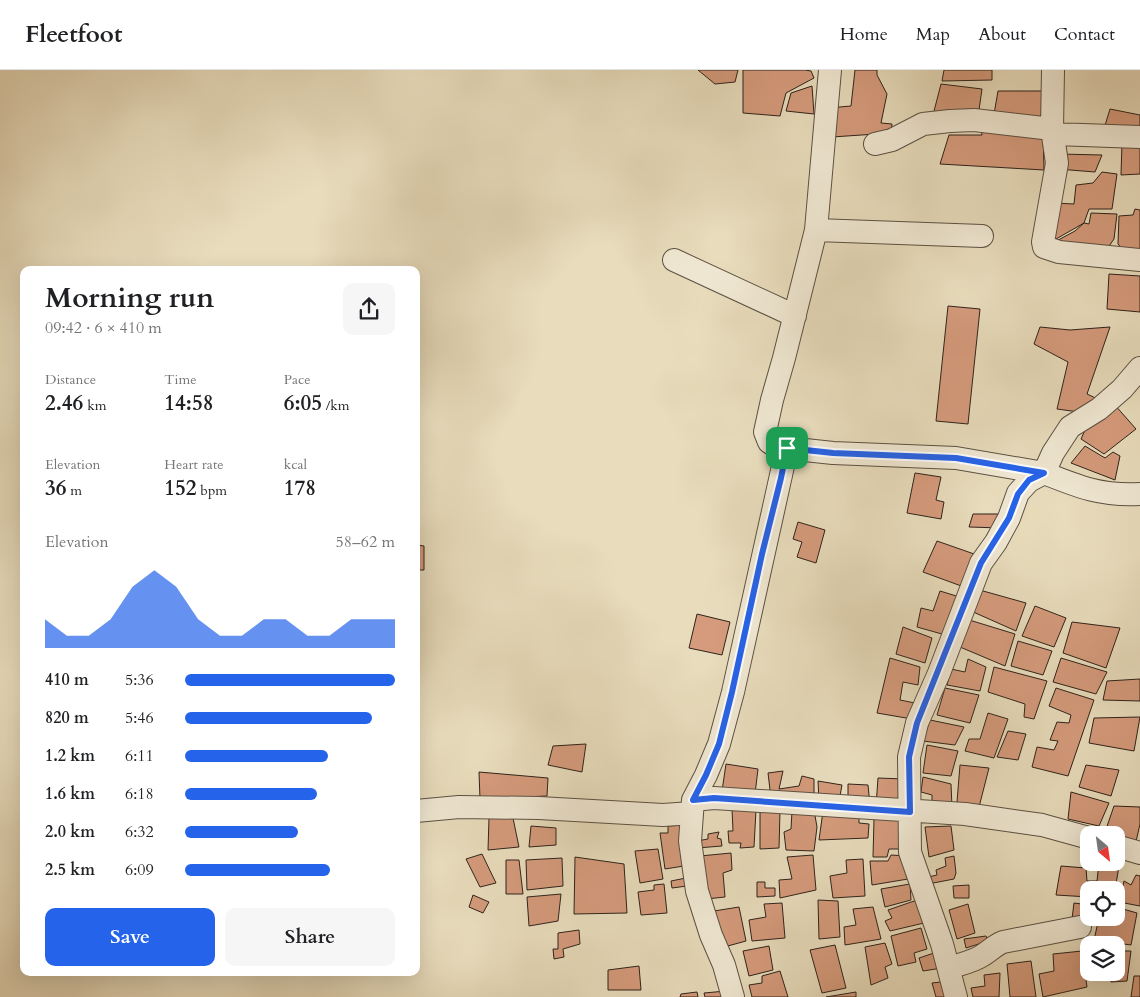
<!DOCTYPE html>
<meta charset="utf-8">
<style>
:root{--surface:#fff;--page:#f6f6f6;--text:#202124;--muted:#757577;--line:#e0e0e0;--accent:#2563eb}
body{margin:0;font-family:Cardo,serif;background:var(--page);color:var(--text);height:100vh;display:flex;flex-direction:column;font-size:19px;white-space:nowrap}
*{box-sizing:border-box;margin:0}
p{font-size:16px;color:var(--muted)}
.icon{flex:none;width:28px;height:28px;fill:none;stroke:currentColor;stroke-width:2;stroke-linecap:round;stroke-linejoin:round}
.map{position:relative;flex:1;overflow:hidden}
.panel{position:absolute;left:20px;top:196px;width:400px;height:710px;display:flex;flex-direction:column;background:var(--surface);border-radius:10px;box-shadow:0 5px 20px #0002}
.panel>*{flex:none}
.needle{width:32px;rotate:151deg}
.controls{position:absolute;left:1080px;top:756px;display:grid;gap:10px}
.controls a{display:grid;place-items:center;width:45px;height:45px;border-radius:10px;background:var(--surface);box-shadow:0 5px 20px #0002;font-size:25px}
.pin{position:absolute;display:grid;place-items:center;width:42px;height:42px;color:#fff;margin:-21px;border-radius:10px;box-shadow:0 2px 8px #0006}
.round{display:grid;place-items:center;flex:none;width:52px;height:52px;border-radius:10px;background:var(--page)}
.summary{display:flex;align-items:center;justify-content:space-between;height:85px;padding:0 25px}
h1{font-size:28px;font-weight:700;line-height:38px}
.metrics{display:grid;grid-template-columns:repeat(3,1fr);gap:8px;height:85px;padding:5px 25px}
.metrics div{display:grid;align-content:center}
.metrics b{font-size:21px;font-weight:700}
.metrics small{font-size:14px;font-weight:400}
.metrics p{font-size:14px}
.chart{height:140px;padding:10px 25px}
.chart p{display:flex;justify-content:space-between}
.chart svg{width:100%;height:90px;margin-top:5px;fill:var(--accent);opacity:.7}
.primary-button{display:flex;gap:10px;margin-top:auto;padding:10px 25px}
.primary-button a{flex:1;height:58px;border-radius:10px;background:var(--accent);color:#fff;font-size:20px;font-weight:700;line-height:58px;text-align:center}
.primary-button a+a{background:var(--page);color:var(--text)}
ul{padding:0 25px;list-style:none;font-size:16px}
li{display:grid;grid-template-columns:80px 60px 1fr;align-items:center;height:38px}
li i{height:12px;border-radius:6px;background:var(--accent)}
header{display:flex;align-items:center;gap:30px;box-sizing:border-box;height:70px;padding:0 25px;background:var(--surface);border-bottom:1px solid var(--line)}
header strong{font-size:24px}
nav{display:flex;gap:28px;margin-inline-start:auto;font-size:18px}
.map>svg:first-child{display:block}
.building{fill:#d59b7c;stroke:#2e231b}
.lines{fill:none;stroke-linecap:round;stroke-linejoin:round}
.minor-casing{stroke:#5c5143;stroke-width:24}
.minor{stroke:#f0e8d3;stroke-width:22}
.route-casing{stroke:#fff;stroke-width:10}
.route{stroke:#2563eb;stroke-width:6}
</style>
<header>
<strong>Fleetfoot</strong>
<nav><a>Home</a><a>Map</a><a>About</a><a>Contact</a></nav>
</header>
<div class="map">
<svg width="1140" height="927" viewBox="0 0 1140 927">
<rect width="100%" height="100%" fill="#e8dcbc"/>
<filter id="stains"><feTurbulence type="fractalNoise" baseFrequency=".004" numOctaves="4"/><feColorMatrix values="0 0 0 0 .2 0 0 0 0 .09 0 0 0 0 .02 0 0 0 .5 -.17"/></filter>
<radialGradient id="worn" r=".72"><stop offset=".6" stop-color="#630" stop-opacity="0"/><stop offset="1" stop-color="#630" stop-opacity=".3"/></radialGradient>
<path class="building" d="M698 0H738L735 12 715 14Z
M743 0H805L811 1 814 8 786 23 780 46 743 43Z
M855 0H877V5L887 24 881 53 892 54 891 63 832 67 828 38 851 36Z
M944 0H992V10L942 11Z
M941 14 982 19 979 40 933 45Z
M812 16 814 44 786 41 791 23Z
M998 21H1042L1044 55 993 50Z
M1110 39 1140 45V63L1103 62Z
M981 54 1043 60 1044 100 940 94 949 65H982Z
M1122 72H1140V104L1121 105Z
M1059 84 1102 85 1095 102 1058 99Z
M1102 102 1117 104 1112 139H1089L1084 153 1049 173 1054 133 1074 134 1076 115 1093 113Z
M1135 139 1140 140V184L1126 183 1118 174 1119 146 1133 145Z
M1091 143 1117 144 1114 169 1107 179 1049 175 1075 161 1084 153 1089 154Z
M1109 204 1140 206V242L1107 239Z
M948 236 980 239 968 354 936 351Z
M1040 257 1070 260 1110 257 1087 324 1102 331 1086 343 1057 339 1068 292 1034 274Z
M1114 334 1136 359 1104 384 1081 369 1090 349Z
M1085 376 1105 388 1113 382 1120 386 1115 410 1071 393Z
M915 403 941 407 936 430 944 432 941 449 907 443Z
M973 444H1004L1001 458 969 457Z
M798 452 825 460 816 493 797 487 802 472 793 469Z
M937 471 977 485 964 517 923 502Z
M416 475 424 476V500H416Z
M976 519 1026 533 1016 561 971 541Z
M940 521 963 528 949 566 917 557 921 538 933 541Z
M1035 536 1066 548 1054 577 1022 566Z
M697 544 730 552 722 585 689 578Z
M966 549 1015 564 1005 596 960 577Z
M1072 552 1120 558 1106 598 1063 583Z
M903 557 932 568 925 593 896 584Z
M1018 571 1052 581 1043 605 1011 596Z
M890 588 920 597 918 615 903 612 900 630 915 633 912 649 877 643Z
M1061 588 1107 602 1096 624 1053 612Z
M968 589 986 597 980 621 947 615 951 599 965 602Z
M994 597 1047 611 1034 649 1024 647 1025 634 988 622Z
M1140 609V631L1103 630 1107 611Z
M945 618 979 625 970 653 937 645Z
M1056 618 1094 630 1068 706 1032 697 1037 677 1054 680 1058 671 1050 670 1057 652 1069 653 1071 645 1049 636Z
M988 643 1008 649 994 688 965 681 969 669H980Z
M1140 647 1134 681 1089 673 1094 648Z
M930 650 964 657 955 675 923 671Z
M1008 661 1026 664 1018 690 997 687Z
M586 674 582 702 548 695 553 676Z
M927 675 958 681 951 706 923 703Z
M726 694 758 699 755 724 722 721Z
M960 695 989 698 979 737 957 732Z
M1086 695 1119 700 1111 726 1079 717Z
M783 701 779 719 799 716 802 706 814 709V730L771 728 768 703Z
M479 702 548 708 547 726 480 729Z
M923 707 951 714 952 737H932V725L921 722Z
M878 708 905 709V737L876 736Z
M818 711 842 715 839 731H819Z
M848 714 868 715 870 735 848 734Z
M1071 722 1109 733 1099 756 1068 749Z
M1114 736 1140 737V754L1135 776 1116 774V765H1104Z
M732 739 756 740 754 777 740 778 741 773H729L728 761H733Z
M760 739 780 741 779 778 760 779Z
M814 740 817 757 814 781 786 780 784 762 791 759 792 741Z
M823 741 859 743V753L869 754 868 768 819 770Z
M489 748H513L519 777 488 780Z
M874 749 907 750 905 779H889L887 787H873Z
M685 755 690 795 665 799 660 763H668V756Z
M531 756 556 758V775L529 777Z
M951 756 954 780 929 787 925 757Z
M719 762 717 768 721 769 722 776 697 778V771L708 769V764Z
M658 779 663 809 640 813 635 781Z
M731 783 732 800 723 803 725 827 706 829 700 786Z
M482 784 496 813 480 817 466 789Z
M813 785 816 820 780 828 779 810 792 809 787 787Z
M891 785 905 786 908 809 872 815 870 791H888Z
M954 786 956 803 954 809 928 814 924 808 937 805 936 800 946 796 945 788Z
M575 787 624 794 627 843 574 844Z
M562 788 563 816 527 820 526 790Z
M863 789 865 826 833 828 830 806 847 803 846 790Z
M506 790H519L523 824H506Z
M1099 793 1119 796 1115 820H1089V827L1056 825 1061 796 1086 798 1087 811H1097Z
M1136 805 1140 806V836L1119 832 1124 811 1131 815Z
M686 808 687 816 672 818 671 811Z
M757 812H765V818H775V826L757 827Z
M664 814 667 843 641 845 638 822 654 820V815Z
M910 814 911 830 885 837 881 819Z
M969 815V828H954L953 816Z
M561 824 558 851 529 856 527 827Z
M473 825 489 832 483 843 469 837Z
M920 829 924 853 890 861 885 851 892 848 888 840Z
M818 830 838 831 840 867 819 869Z
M782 833 785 868 752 871 749 850 766 847 764 834Z
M1074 833 1089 835V848H1092L1091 850 1072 849Z
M968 834 975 863 957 869 949 840Z
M739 837 746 871 724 877 714 841Z
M873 837 881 869 845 875 844 857 856 855 853 839Z
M1116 837 1137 843 1131 875 1094 870 1099 848H1116Z
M921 858 927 879 914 883 916 892 898 896 891 866Z
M579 860 580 874 563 879 564 887 554 889 553 879H558V863Z
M986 866 988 871 966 878 964 869Z
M885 873 892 894 885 897 888 908 871 915 865 877Z
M835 875 846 918 822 923 810 880Z
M769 876 773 900 749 906 743 881Z
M1082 881 1087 917 1043 927 1039 904 1054 901 1053 884Z
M1116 881H1131L1127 911 1111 912V902H1116Z
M937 882 942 898 923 901 919 888Z
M1031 891 1036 927H1010L1007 894Z
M639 896 641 920H608V900Z
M780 901 788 927H752L749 915 762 913V906Z
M1000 903 999 927H973L971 918 985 916 984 905Z
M1134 906H1140V927H1131Z
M949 911 953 927H936L932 913Z
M726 921 728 927H705L704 923Z
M697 922 698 927H680L681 924Z
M856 922V927H826Z"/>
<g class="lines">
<g class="minor-casing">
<path id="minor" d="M830 0 816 160 982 166
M1053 0 1052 59 1057 93 1043 172 1044 177 1059 182 1140 190
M1054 64 1140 67
M875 74 892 70 923 54 950 51 974 50 1052 59
M816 160 784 288 772 330 765 362 769 372 777 377 833 383 956 388 1044 403 1053 383 1070 357 1099 339 1122 319 1140 298
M674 190 795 246
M693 730 714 728 965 744 1042 755 1089 768
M416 741 459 737 539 738 663 745 692 743
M1116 776 1140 783
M949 898C960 894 973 892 983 885 990 881 995 875 1003 872L1080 857
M733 927 724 895 711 865 697 821 690 771 693 730 706 705 719 674 733 622 787 378
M956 927 942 874 910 782 909 687 917 653 939 603 981 493 996 472 1009 448 1018 423 1029 411 1044 403C1079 417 1101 426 1140 424"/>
</g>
<use href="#minor" class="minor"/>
</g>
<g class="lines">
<g class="route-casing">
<path id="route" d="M787 378 833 383 956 388 1044 403 1029 410 1018 424 1009 448 981 493 917 653 909 687 910 742 714 728 693 730 706 705 719 674 732 622 762 484 781 408Z"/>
</g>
<use href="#route" class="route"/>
</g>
<rect width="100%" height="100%" filter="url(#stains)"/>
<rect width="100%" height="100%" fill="url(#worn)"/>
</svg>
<div class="controls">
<a><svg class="needle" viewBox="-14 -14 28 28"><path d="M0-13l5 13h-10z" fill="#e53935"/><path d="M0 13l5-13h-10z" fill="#757577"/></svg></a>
<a><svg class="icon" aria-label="locate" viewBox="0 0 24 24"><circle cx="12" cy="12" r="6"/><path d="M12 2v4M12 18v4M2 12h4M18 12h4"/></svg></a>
<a><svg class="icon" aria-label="layers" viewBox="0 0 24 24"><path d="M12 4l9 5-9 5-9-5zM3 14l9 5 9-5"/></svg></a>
</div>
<div class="pin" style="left:787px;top:378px;background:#1e9e55"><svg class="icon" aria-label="arrive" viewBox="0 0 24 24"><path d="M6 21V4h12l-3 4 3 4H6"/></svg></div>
<section class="panel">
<div class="summary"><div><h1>Morning run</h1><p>09:42 · 6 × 410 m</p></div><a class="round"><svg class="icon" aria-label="share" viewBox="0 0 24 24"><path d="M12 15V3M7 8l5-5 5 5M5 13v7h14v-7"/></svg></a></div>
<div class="metrics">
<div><p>Distance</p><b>2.46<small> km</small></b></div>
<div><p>Time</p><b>14:58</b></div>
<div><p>Pace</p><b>6:05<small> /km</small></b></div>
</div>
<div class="metrics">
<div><p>Elevation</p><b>36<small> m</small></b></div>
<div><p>Heart rate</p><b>152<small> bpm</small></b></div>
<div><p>kcal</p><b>178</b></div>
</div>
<div class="chart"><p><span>Elevation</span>58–62 m</p>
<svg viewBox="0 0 160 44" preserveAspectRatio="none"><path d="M0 44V30L10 38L20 38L30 30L40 14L50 6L60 14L70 30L80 38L90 38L100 30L110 30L120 38L130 38L140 30L150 30L160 30V44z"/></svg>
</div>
<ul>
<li><b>410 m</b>5:36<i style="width:100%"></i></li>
<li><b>820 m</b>5:46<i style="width:89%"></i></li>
<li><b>1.2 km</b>6:11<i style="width:68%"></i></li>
<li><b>1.6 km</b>6:18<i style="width:63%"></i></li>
<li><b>2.0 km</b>6:32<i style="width:54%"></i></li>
<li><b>2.5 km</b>6:09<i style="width:69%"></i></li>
</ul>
<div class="primary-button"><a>Save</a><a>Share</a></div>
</section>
</div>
